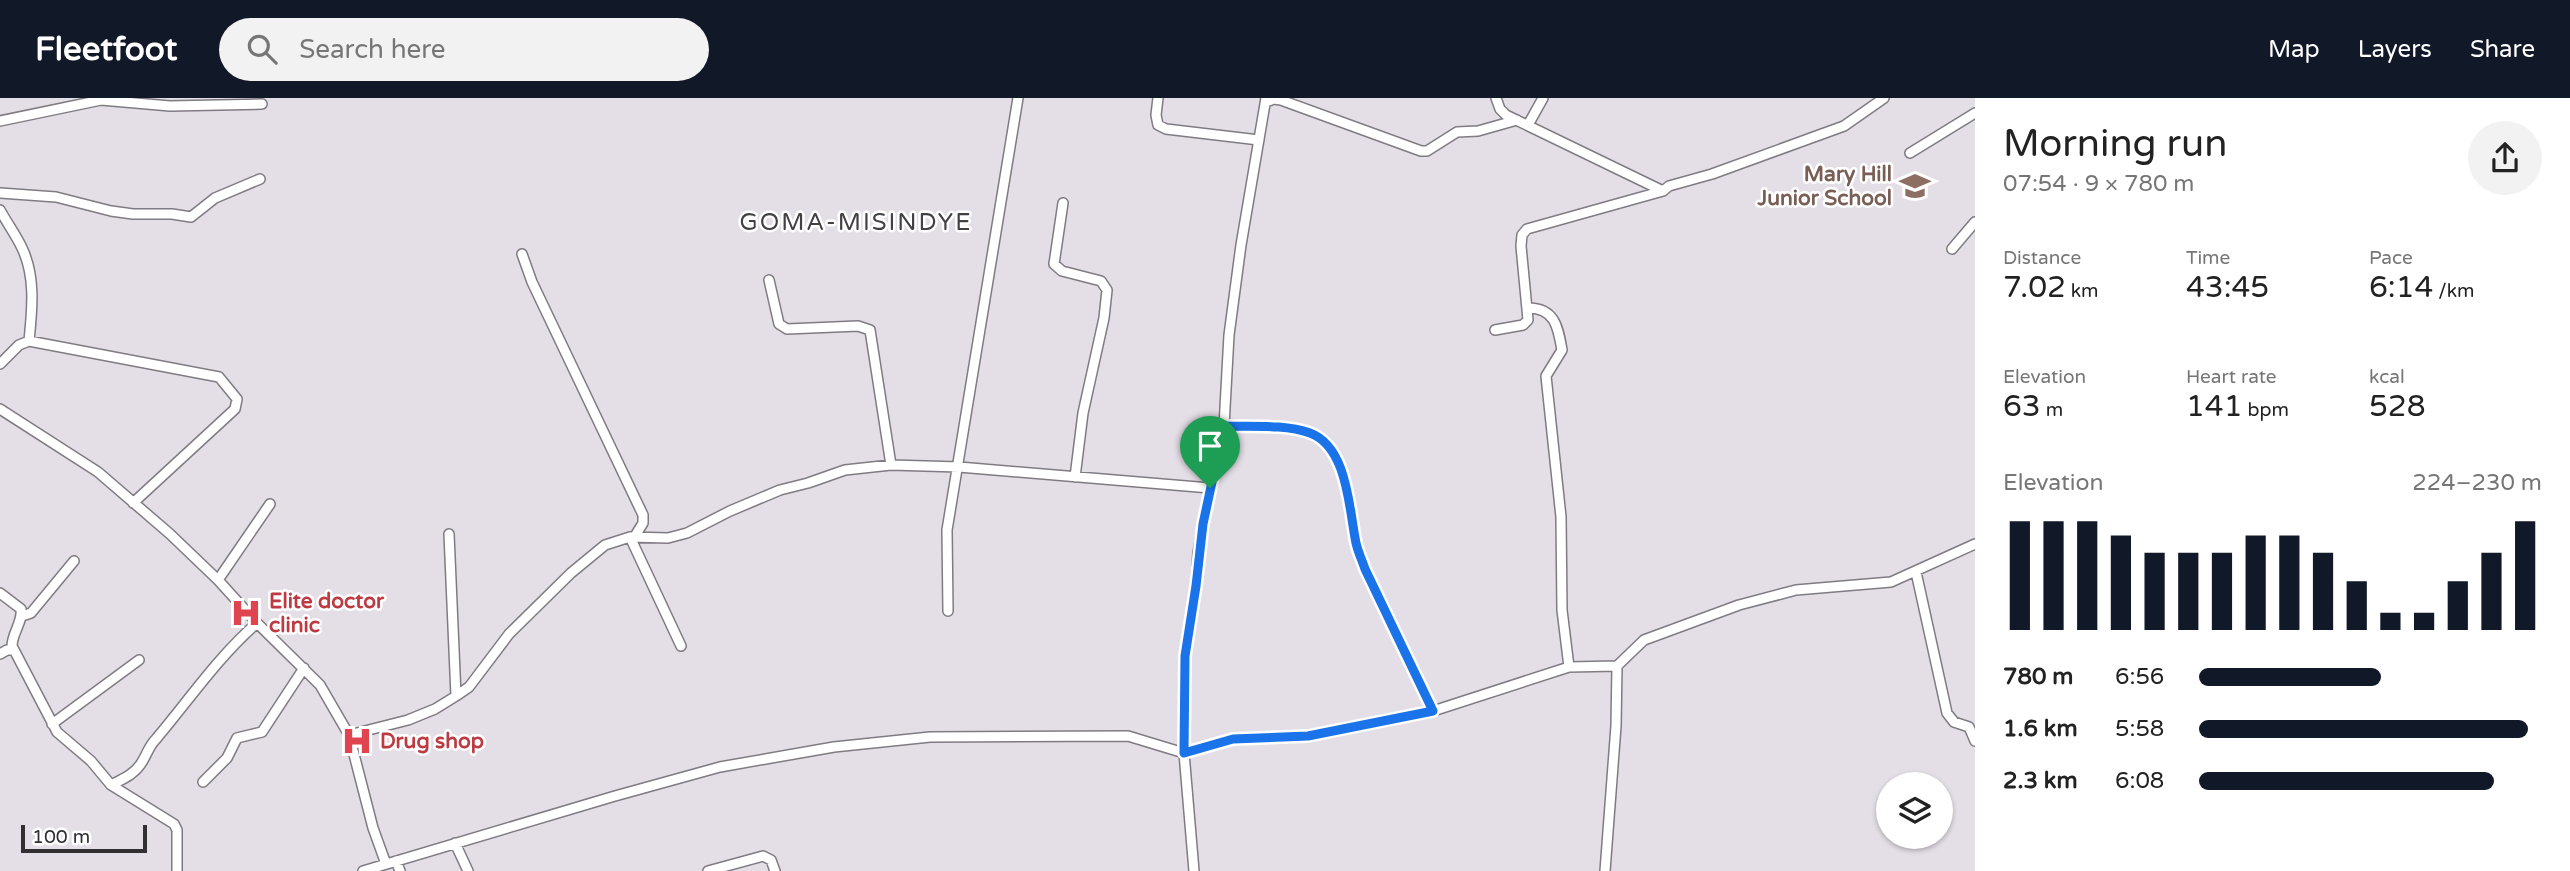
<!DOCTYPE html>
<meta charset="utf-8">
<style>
:root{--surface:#fff;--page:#f2f2f2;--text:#222;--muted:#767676;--accent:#111827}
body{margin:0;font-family:"Varela Round",sans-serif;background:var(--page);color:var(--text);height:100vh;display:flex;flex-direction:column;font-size:26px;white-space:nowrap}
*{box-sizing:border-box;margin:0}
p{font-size:23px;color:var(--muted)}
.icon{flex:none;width:38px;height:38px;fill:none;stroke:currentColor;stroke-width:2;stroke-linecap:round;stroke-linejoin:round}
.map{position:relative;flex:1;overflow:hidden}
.side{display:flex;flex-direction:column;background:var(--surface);width:595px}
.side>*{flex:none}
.controls{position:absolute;left:1876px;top:674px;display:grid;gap:14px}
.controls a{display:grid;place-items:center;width:77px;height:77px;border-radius:50%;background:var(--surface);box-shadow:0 2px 5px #0004;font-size:35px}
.scale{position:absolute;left:21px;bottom:18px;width:126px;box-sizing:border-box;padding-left:7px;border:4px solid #312f31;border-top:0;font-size:19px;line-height:24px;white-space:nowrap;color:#312f31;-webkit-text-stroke:5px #fff;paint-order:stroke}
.pin{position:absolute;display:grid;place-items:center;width:60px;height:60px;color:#fff;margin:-72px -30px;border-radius:50% 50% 50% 0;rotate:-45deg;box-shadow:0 0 7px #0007}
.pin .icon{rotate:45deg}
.round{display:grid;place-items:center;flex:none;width:74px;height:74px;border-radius:37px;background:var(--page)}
.summary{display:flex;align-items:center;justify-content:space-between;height:119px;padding:0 28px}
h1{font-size:38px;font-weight:600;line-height:52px}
.figures{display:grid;grid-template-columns:repeat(3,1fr);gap:10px;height:119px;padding:7px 28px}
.figures div{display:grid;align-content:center}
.figures b{font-size:30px;font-weight:600}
.figures small{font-size:19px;font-weight:400}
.figures p{font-size:19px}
.chart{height:196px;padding:14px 28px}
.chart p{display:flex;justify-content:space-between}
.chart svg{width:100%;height:126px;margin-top:7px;stroke:var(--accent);stroke-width:6}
ul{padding:0 28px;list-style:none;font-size:23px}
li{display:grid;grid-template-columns:112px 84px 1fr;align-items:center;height:52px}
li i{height:18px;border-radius:9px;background:var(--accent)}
header{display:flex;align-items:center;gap:42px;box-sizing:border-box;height:98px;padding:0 35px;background:var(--accent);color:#fff}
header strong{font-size:33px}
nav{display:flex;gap:38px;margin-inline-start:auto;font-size:24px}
.search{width:490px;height:63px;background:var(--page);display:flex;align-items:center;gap:18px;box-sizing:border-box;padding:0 24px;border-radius:38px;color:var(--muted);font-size:26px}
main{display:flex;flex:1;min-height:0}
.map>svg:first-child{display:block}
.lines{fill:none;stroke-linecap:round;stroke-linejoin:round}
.minor-casing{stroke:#807b82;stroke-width:12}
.minor{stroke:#fff;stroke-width:9}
.route-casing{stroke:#fff;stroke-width:14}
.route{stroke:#1a73e8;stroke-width:9}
.labels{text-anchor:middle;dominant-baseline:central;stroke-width:5;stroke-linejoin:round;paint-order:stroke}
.education-label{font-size:21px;font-weight:bold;fill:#785e54;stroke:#fff;text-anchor:end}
.health-label{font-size:21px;font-weight:bold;fill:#be3a42;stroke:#fff;text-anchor:start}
.quarter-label{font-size:24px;letter-spacing:2px;fill:#433f44;stroke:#fff}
</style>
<header>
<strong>Fleetfoot</strong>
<div class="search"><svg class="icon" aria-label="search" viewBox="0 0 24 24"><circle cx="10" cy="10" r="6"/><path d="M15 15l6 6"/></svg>Search here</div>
<nav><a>Map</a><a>Layers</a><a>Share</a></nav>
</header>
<main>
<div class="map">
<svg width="1975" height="773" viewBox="0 0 1975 773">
<rect width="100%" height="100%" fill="#e4dfe6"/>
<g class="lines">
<g class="minor-casing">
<path id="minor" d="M1158 0 1156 17 1158 27 1166 31 1259 42
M1496 0 1500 11 1506 17 1663 93
M1266 4 1274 1 1281 2 1421 53H1427L1457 34 1478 33 1517 22
M0 23 101 2 170 8 262 6
M1528 27 1543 0
M1910 55 1975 15
M0 95 56 99 111 113 133 116H172L191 119 215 100 260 81
M1063 105 1054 166 1062 173 1101 183 1107 192 1104 220 1083 315 1075 379
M0 112C7 125 16 137 22 150 36 179 32 213 29 243
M1952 151 1975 124
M522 156 532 184 643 417V425L635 438
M769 182 779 226 787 231 858 228 870 232 891 367
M1528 210C1555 210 1558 229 1562 252L1546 278 1561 419 1562 512 1569 569
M1495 232 1523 227 1528 222 1521 148 1522 137 1527 131 1663 93 1669 88 1712 76 1844 28 1884 0
M0 266 19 247 29 243 219 279 237 301 235 311 133 405
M0 311 98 374 170 436 218 482 257 525 320 587 349 637 373 730 386 766
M1224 328C1251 329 1284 326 1310 335 1348 349 1349 412 1356 445 1358 454 1362 462 1365 471L1433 613
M1210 390 1224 328 1229 237 1241 147 1266 0
M449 436 456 598
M630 439 681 548
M1916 474 1947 615 1954 624 1969 629 1975 643
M218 482 270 406
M0 495 21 511C23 524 12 535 12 548L57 634 91 663 111 687 174 726 177 732V773
M948 513 947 432 1018 0
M22 518 31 515 74 463
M0 556 7 552H14
M52 626 139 562
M349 637 408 622 435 611 456 598 469 589 509 536 571 475 605 447 630 439 668 440 687 435 730 413 780 392 808 385 845 372 891 367 959 369 1210 390 1198 455 1196 488 1185 558 1184 655 1194 773
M203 684 227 660 237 640 262 634 304 570
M111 687C123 681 135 676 142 664 147 656 149 648 156 641 189 602 218 559 257 525
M455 745 468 773
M396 763 400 773
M363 773 615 698 720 669 834 649 930 639 1128 638 1184 655 1233 641 1308 638 1433 613 1569 569 1617 568 1644 542 1739 507 1796 492 1891 484 1975 446
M708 773 763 758 771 762 775 773
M1605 773 1616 628 1617 568"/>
</g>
<use href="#minor" class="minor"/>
</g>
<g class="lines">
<g class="route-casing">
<path id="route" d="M1224 328C1251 329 1284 326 1310 335 1348 349 1349 412 1356 445 1358 454 1362 462 1365 471L1433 613 1308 638 1233 641 1184 655 1185 558 1196 488 1203 426Z"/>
</g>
<use href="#route" class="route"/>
</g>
<defs>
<g id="school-bare" transform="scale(2.415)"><path d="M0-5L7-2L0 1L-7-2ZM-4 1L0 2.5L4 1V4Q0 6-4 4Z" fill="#8d6e63" stroke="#fff" stroke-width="2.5" paint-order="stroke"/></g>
<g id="hospital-bare" transform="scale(2.415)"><path d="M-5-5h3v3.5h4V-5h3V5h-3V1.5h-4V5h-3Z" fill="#e0444e" stroke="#fff" stroke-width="2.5" paint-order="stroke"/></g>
</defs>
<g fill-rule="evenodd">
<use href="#school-bare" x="1915" y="88"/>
<use href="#hospital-bare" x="246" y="515"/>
<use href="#hospital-bare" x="357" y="643"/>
</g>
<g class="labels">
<g class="education-label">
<text x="1892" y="76">Mary Hill<tspan x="1892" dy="24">Junior School</tspan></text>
</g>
<g class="health-label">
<text x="269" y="503">Elite doctor<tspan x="269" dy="24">clinic</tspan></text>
<text x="380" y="643">Drug shop</text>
</g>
<g class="quarter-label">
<text x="856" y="124">GOMA-MISINDYE</text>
</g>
</g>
</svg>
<div class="controls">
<a><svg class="icon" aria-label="layers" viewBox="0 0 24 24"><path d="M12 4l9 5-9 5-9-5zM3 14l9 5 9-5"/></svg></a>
</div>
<div class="scale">100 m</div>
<div class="pin" style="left:1210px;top:390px;background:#1e9e55"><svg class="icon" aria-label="arrive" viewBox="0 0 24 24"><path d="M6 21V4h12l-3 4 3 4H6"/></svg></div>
</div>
<section class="side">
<div class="summary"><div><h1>Morning run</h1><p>07:54 · 9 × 780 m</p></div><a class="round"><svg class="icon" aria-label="share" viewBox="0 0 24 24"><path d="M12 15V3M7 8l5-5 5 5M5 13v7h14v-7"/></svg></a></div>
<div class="figures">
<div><p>Distance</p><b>7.02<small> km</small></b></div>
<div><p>Time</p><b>43:45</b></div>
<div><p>Pace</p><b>6:14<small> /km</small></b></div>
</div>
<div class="figures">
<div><p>Elevation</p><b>63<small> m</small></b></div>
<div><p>Heart rate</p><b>141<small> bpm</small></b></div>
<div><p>kcal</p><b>528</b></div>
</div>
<div class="chart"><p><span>Elevation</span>224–230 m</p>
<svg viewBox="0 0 160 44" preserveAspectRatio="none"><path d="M5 44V6M15 44V6M25 44V6M35 44V11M45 44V17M55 44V17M65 44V17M75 44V11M85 44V11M95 44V17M105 44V27M115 44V38M125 44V38M135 44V27M145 44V17M155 44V6"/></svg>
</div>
<ul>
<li><b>780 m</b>6:56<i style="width:53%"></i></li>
<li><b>1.6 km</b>5:58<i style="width:96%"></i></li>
<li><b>2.3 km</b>6:08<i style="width:86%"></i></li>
</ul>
</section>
</main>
